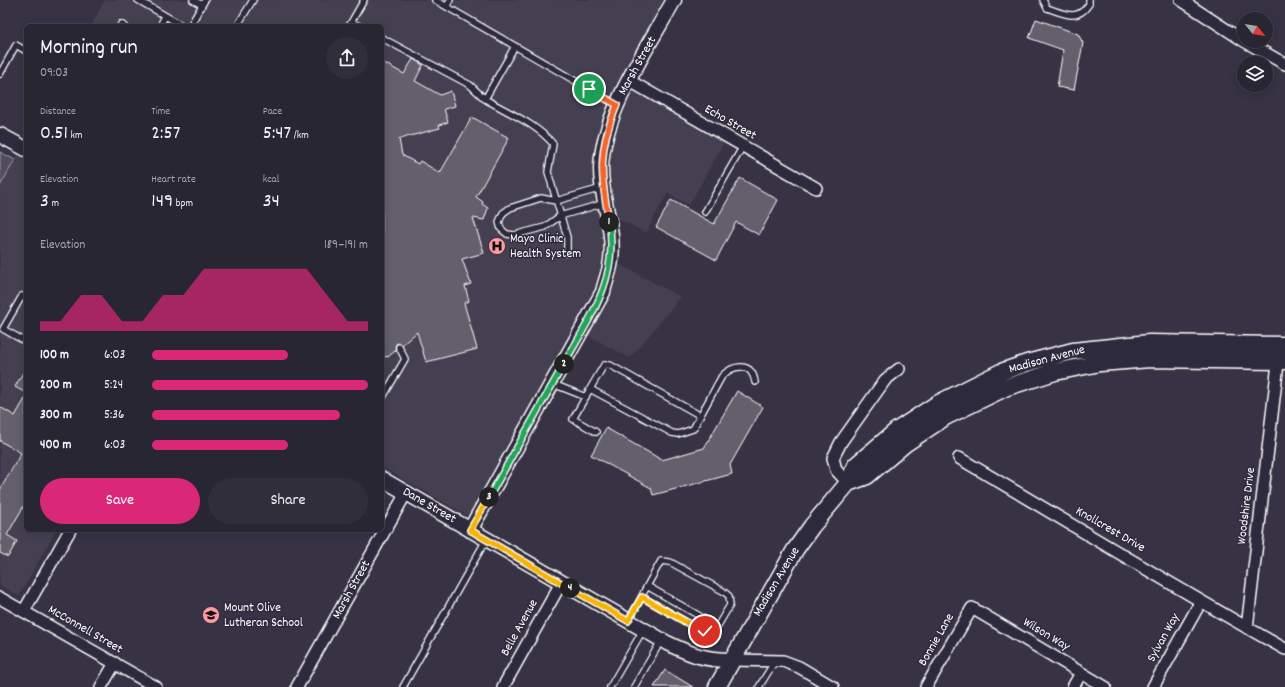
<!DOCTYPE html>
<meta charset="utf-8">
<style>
:root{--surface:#292634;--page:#312e3c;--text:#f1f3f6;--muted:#a5a5ac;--line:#45434f;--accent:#db2777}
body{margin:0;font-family:Dekko,sans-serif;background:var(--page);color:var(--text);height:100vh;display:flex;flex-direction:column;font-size:15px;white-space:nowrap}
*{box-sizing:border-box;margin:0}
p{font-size:13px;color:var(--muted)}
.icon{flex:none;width:22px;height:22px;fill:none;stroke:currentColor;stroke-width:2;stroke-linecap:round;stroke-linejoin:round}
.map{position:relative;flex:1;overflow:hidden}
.panel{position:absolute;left:24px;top:24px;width:360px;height:508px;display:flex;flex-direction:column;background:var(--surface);border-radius:6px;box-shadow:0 2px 10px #0003,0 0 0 1px var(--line)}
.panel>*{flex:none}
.needle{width:26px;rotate:120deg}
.tools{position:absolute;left:1237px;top:12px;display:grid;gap:8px}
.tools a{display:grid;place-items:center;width:36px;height:36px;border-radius:50%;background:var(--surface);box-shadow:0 2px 10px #0003,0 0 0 1px var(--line);font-size:20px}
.pin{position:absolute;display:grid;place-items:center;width:34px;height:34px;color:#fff;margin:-17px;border:2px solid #fff;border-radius:50%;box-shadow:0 1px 4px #0007}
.km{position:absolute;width:20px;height:20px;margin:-10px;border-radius:50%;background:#222;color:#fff;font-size:11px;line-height:20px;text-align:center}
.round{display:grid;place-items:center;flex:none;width:42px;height:42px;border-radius:21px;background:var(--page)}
.headline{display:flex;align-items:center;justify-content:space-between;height:68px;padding:0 16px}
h1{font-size:22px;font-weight:600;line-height:30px}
.stats{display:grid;grid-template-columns:repeat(3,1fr);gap:6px;height:68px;padding:4px 16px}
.stats div{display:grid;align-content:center}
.stats b{font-size:20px;font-weight:600}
.stats small{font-size:11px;font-weight:400}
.stats p{font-size:11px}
.chart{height:112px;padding:8px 16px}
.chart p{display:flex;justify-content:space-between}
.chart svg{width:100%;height:72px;margin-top:4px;fill:var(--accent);opacity:.7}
.button{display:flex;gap:8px;margin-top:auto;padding:8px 16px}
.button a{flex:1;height:46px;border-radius:24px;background:var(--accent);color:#fff;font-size:16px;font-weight:600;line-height:46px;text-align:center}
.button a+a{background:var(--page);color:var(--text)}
ul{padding:0 16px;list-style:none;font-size:13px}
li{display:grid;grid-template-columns:64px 48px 1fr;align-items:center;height:30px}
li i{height:10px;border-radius:5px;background:var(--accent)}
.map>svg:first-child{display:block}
.built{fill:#444051}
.green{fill:#514c5c;stroke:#a8a6ae}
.building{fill:#635f6d;stroke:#fff}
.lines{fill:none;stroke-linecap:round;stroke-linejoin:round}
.service-casing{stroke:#fff;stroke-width:8}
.minor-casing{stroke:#fff;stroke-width:14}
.tertiary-casing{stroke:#fff;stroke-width:17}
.secondary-casing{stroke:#fff;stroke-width:19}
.service{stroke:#2f2a3d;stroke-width:5.5}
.minor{stroke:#2f2a3d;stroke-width:11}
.tertiary{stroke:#2f2a3d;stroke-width:14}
.secondary{stroke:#2f2a3d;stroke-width:16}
.split-1-casing{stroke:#fff;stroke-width:8}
.split-2-casing{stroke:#fff;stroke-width:8}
.split-3-casing{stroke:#fff;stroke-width:8}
.split-4-casing{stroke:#fff;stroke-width:8}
.split-5-casing{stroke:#fff;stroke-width:8}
.split-1{stroke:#f0652b;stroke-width:5}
.split-2{stroke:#22a559;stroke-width:5}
.split-3{stroke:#22a559;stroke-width:5}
.split-4{stroke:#f5b400;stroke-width:5}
.split-5{stroke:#f5b400;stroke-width:5}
.labels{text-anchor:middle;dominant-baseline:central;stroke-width:3;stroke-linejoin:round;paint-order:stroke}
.street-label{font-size:13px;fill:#fff;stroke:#2f2a3d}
.poi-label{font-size:13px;fill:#fff;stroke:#2f2a3d;text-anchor:start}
</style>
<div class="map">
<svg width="1285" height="687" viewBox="0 0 1285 687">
<rect width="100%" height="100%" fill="#373345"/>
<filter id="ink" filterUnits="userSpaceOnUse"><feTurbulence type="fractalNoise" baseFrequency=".025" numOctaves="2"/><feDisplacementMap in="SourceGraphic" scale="8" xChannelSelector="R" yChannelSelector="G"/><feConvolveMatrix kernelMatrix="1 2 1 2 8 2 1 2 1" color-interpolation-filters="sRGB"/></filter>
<g filter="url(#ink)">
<path class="built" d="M105 0H666L620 82 724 142 689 205 667 193 646 233 608 213 611 260 681 297 630 358 574 328 468 516 382 467V26H91Z
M26 140V530H56L19 596 0 585V186Z"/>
<path class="green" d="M0 152 15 160 0 186Z"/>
<path class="building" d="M1036 19 1078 34 1083 43 1074 90 1057 87 1063 50 1029 38Z
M413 59 423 65 415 81 440 95 451 91 455 106 444 109 448 122 439 125 440 128 399 139 402 155 418 164 420 161 440 173 472 117 509 138 476 197 483 202 482 204 488 208 484 220 473 218 484 253 462 259 471 284 465 286 469 301 464 303 477 349 426 362 417 332 402 345 397 343 395 346 396 350 388 357 383 356 382 352V62L404 74Z
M740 178 778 200 759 235 736 222 716 260 656 227 671 200 714 224Z
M26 367V393L15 387Z
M737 391 763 407 730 465 732 474 653 495 651 488 591 455 606 428 662 460 704 448Z
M26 397V502L7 535 17 541 8 557 0 553V490L21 453 0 441V407L15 416Z
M665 670 693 687H654Z"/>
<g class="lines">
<g class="service-casing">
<path id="service" d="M138 0 183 26
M193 0 202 5
M435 0 617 105
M1043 0 1047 8C1065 14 1077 22 1089 4V0
M447 6 450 0
M352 22 359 26
M120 26 121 24 124 26
M160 26 165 16
M190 26 205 0
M237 26 253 0
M349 26 364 0
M382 38 470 85 485 99
M515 46 485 99C507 112 537 124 553 144L548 172 567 237V253
M0 74 16 45 26 51
M602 188 556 201 541 198 510 208 503 213 499 222 501 229 507 234 514 235 545 227 560 216 605 203
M705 212 743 146
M26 299 22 296 3 329 26 342
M553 384 586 397
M590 389 604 365H610L701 416
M382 399 405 359 399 347
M596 432 573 419 590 389 672 433 678 434 693 429 722 376C734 364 752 362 755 382
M642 597 700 630 710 631 717 627 730 605 729 596 723 591 670 562 661 561 647 586
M629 621 647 586 703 618
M403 687 486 540
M610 687 643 630
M634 687 661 641
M759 687 775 661"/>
</g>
<g class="minor-casing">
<path id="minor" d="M1181 0 1244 41
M1244 41 1285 64
M630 81 816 188
M959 458C1068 522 1175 588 1285 649
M848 483 836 470 833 458 841 442 885 380 899 369
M0 598 156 687
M24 611 70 530
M1247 628 1279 355
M732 660 783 661 799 667 833 687
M101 687 115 663
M297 687 406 493
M503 687 561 583
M926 687 972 608 1105 687
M1073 687 1081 673
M1153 687 1200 603"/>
</g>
<g class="tertiary-casing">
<path id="tertiary" d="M0 135 26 149
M382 479 667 643C692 655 705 660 732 660
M470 530 603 292C605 282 610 271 611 260 615 229 601 200 601 169 602 113 647 49 674 0"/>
</g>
<g class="secondary-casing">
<path id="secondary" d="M848 483 867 476 906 443 945 417 1007 387 1055 372 1100 363 1150 359 1285 361
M717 687 795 550 812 526 848 483 856 465 896 431 937 404 1001 372 1027 363 1073 351 1149 343 1285 345"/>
</g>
<use href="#service" class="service"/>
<use href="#minor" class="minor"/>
<use href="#tertiary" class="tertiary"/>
<use href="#secondary" class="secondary"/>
</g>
</g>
<g class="lines" filter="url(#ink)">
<g class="split-1-casing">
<path id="split-1" d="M589 89 617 105C597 151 601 175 609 222"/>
</g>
<g class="split-2-casing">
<path id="split-2" d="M564 364C590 317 619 279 609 222"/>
</g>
<g class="split-3-casing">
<path id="split-3" d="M489 497 564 364"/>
</g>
<g class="split-4-casing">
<path id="split-4" d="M489 497 470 530 570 588"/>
</g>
<g class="split-5-casing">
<path id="split-5" d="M570 588 628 621 642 597 700 630 705 631"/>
</g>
<use href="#split-1" class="split-1"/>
<use href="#split-2" class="split-2"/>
<use href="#split-3" class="split-3"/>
<use href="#split-4" class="split-4"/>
<use href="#split-5" class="split-5"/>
</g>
<defs>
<g id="hospital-disc" transform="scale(0.9)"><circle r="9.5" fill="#ff9aa2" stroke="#2f2a3d"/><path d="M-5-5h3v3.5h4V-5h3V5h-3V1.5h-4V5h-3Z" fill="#111"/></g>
<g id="school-disc" transform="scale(0.9)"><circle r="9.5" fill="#ff9aa2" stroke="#2f2a3d"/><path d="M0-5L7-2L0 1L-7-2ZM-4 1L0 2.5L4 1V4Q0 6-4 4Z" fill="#111"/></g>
</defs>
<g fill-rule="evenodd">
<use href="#hospital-disc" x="497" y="246"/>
<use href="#school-disc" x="211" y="615"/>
</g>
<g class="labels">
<g class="street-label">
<text transform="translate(638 66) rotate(-61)">Marsh Street</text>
<text transform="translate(730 123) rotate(30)">Echo Street</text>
<text transform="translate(1047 360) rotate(-15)">Madison Avenue</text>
<text transform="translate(429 506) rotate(30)">Dane Street</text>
<text transform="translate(1247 506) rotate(-83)">Woodshire Drive</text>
<text transform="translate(1110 530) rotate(30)">Knollcrest Drive</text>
<text transform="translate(777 582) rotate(-59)">Madison Avenue</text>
<text transform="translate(352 590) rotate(-61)">Marsh Street</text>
<text transform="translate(520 628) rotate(-61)">Belle Avenue</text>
<text transform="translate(85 630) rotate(30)">McConnell Street</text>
<text transform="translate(1046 635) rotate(31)">Wilson Way</text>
<text transform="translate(1164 638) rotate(-61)">Sylvan Way</text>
<text transform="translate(937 640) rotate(-60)">Bonnie Lane</text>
</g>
<g class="poi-label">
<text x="510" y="239">Mayo Clinic<tspan x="510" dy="15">Health System</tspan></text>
<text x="224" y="608">Mount Olive<tspan x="224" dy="15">Lutheran School</tspan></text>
</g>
</g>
</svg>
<div class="tools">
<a><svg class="needle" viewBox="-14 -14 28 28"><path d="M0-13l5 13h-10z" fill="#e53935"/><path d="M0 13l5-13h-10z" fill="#a5a5ac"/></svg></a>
<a><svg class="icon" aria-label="layers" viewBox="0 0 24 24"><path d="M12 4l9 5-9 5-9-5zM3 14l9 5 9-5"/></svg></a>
</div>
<div class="pin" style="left:589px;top:89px;background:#1e9e55"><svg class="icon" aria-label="arrive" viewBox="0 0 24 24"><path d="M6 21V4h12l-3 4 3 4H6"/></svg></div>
<div class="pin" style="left:705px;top:631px;background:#d93025"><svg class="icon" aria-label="check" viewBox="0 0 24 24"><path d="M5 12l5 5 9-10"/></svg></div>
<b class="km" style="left:609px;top:222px">1</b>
<b class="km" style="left:564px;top:364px">2</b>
<b class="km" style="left:489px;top:497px">3</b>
<b class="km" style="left:570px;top:588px">4</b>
<section class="panel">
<div class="headline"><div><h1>Morning run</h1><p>09:03</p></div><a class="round"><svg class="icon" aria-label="share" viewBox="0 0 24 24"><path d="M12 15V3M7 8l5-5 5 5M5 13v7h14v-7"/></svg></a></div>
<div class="stats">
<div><p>Distance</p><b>0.51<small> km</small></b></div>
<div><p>Time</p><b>2:57</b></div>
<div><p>Pace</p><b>5:47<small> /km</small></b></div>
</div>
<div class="stats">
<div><p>Elevation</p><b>3<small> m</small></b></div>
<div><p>Heart rate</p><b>149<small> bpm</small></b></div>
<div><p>kcal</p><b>34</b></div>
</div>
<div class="chart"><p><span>Elevation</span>189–191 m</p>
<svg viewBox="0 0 160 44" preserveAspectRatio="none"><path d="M0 44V38L10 38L20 22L30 22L40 38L50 38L60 22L70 22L80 6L90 6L100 6L110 6L120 6L130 6L140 22L150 38L160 38V44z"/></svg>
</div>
<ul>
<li><b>100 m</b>6:03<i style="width:63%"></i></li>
<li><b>200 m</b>5:24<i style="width:100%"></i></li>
<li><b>300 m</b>5:36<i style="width:87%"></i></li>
<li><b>400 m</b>6:03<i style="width:63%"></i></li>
</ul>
<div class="button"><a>Save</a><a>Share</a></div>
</section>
</div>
